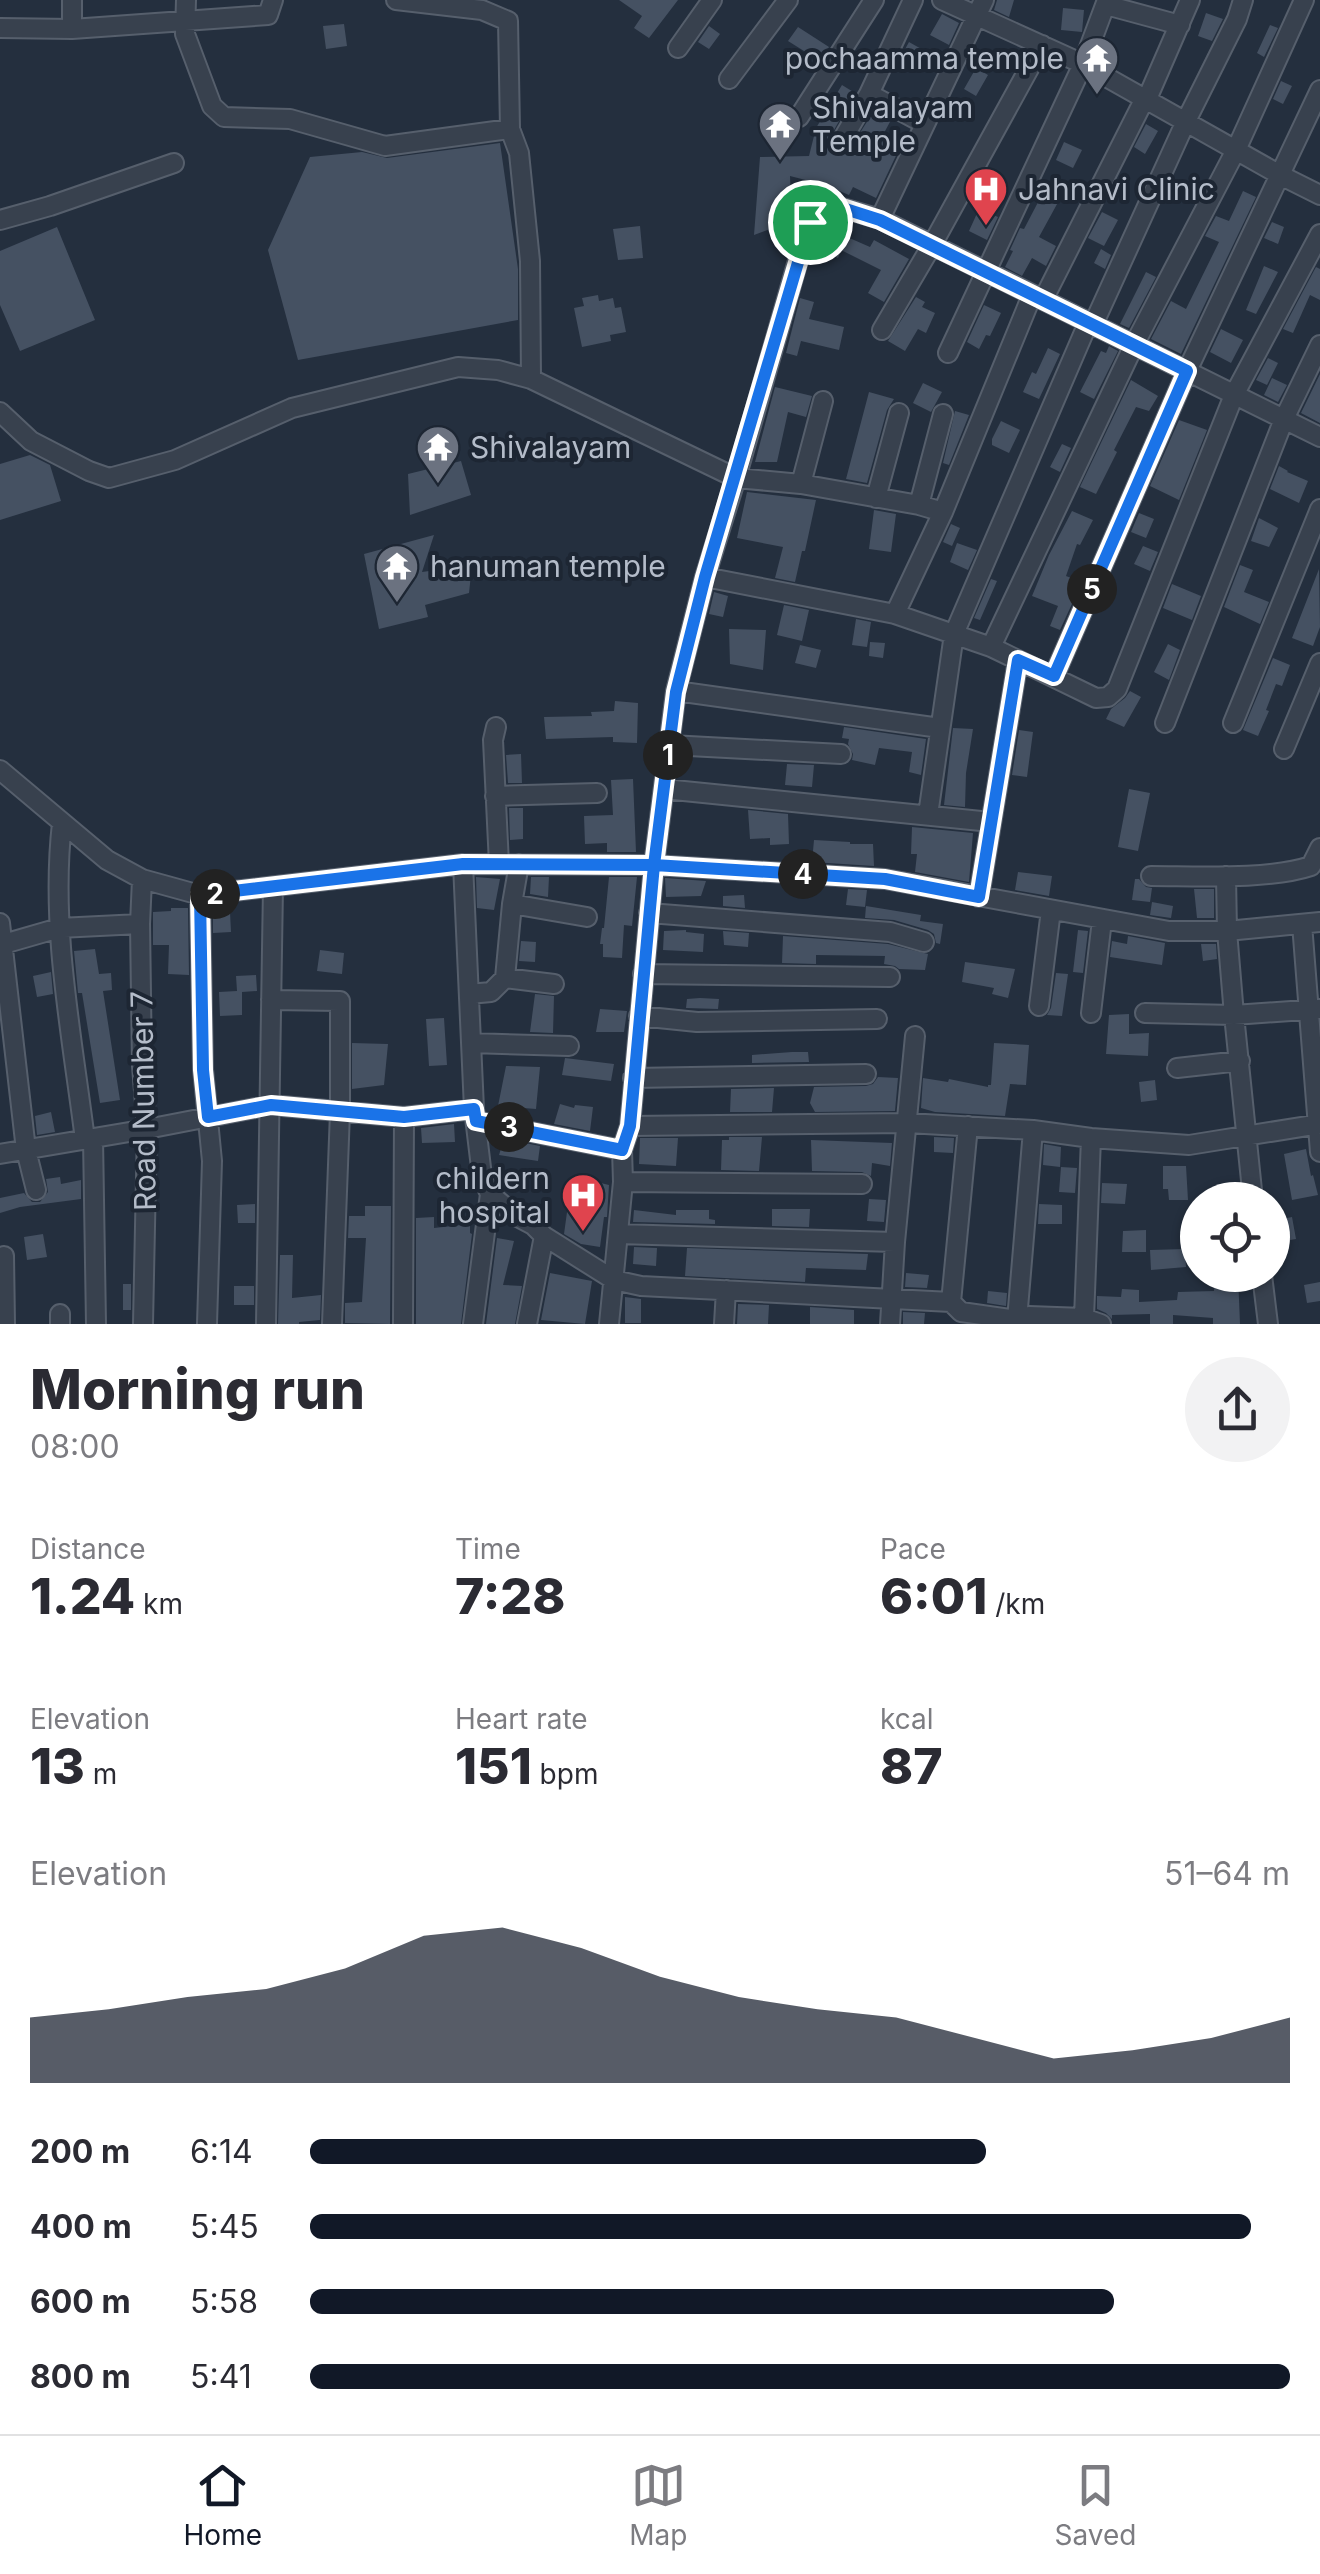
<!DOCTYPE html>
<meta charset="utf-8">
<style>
:root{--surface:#fff;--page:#f2f2f3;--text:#2b2b33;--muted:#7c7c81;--line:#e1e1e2;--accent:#111827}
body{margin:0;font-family:Inter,sans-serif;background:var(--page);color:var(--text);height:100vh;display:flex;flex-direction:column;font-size:38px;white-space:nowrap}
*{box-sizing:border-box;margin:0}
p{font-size:32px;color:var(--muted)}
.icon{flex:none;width:55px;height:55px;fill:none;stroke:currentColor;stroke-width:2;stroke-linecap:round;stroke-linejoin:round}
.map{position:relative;height:1324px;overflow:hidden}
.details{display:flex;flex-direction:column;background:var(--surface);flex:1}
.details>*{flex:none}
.fabs{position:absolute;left:1180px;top:1182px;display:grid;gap:20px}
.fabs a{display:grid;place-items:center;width:110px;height:110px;border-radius:50%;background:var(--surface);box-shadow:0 2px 8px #0004;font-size:50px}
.pin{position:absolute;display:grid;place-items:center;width:85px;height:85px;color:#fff;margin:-42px;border:5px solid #fff;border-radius:50%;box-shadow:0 2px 10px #0007}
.km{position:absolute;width:50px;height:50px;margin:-25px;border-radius:50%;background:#222;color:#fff;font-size:28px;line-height:50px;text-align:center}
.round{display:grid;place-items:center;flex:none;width:105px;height:105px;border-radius:52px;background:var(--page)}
.headline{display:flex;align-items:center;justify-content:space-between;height:170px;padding:0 30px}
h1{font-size:55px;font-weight:800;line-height:75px}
.figures{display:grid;grid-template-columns:repeat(3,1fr);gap:15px;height:170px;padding:10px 30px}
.figures div{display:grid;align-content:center}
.figures b{font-size:50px;font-weight:800}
.figures small{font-size:28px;font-weight:400}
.figures p{font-size:28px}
.chart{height:280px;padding:20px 30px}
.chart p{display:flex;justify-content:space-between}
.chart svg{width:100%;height:180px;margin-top:10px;fill:var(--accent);opacity:.7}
ul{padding:0 30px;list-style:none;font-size:32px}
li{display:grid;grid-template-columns:160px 120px 1fr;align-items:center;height:75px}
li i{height:25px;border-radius:12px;background:var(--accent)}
.tab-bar{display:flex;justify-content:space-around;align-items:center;height:140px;border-top:2px solid var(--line);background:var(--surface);font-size:28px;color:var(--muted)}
.tab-bar a{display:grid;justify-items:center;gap:5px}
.tab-bar .selected{color:var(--accent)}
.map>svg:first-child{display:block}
.building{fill:#455162}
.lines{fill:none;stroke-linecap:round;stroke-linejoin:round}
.minor-casing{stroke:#565f6c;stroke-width:22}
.minor{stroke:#38414e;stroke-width:18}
.route-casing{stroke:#fff;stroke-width:20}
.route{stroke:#1a73e8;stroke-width:12}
.labels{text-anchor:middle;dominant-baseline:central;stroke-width:8;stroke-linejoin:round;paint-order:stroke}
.poi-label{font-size:30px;fill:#b4bcc9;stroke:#1d2633;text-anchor:start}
.street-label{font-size:30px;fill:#b4bcc9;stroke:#1d2633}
</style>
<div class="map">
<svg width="1320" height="1324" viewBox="0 0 1320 1324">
<rect width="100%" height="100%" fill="#242f3e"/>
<path class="building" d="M619 0H678L649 38 634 28 642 16Z
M997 0H1014L1009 17 994 10Z
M1063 8 1084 10 1082 32 1061 30Z
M1206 13 1223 19 1212 41 1198 36Z
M942 14 959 23 949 45 930 35Z
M344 24 347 46 326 49 323 26Z
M1270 25 1278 28 1264 57 1257 53Z
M709 26 720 34 709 49 698 42Z
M798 27 829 47 820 61 788 41Z
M909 42 932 55 922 73 899 60Z
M976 68 988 75 976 96 964 89Z
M1281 81 1292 86 1283 104 1273 99Z
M842 85 855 93 834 130 833 136 838 145 844 147 852 145 874 111 891 120 884 133 902 143 876 198 853 187 849 195 825 185 790 176 792 221 754 235 760 157 809 156 816 128Z
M1146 124 1158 131 1145 154 1134 147Z
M1064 142 1082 150 1073 168 1056 160Z
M500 143 518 269V320L298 360 268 250 310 157 362 152 387 158Z
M1046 187 1062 195 1039 237 1056 246 1046 266 1032 258 1022 276 1005 267 1013 251 1010 250 1020 228 1024 229Z
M1243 191 1256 197 1181 354 1151 339 1171 301 1186 309 1219 242 1205 236 1216 216 1229 221Z
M979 209 998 217 987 240 969 231Z
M1102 212 1118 220 1104 246 1088 238Z
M1272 222 1284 227 1278 244 1264 238Z
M640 226 643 258 618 260 613 229Z
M822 226 870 247 874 240 909 259 884 302 868 293 881 270 841 250 838 258 815 248Z
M57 227 95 320 20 351 0 305V251Z
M1101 249 1111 255 1105 269 1094 263Z
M1264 266 1278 272 1256 314 1246 310Z
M1316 267 1320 269V300L1310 295 1293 333 1283 329Z
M1146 272 1156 277 1129 328 1120 324Z
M598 295 599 301 613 298 615 308 621 307 626 332 610 335 611 341 582 347 574 308 584 306 582 298Z
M916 297 925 302 922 307 935 313 926 333 918 329 905 351 888 341Z
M800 298 814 302 809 319 844 327 839 350 801 341 797 356 786 353Z
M984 305 1001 313 990 336 986 335 979 349 967 342Z
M1221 329 1243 340 1231 363 1210 352Z
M1109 346 1118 351 1094 399 1080 392 1101 351 1106 353Z
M1048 348 1060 354 1039 399 1023 392 1032 372 1036 374Z
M1268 358 1278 363 1267 385 1256 380Z
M1320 374V423L1301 413Z
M1272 378 1287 385 1278 402 1264 395Z
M1131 380 1158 396 1149 411 1136 407 1114 450 1117 452 1096 494 1080 487Z
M923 383 942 392 931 412 913 403Z
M775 387 812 396 806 417 788 412 777 462H755Z
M869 392 894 399 887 410 867 483 846 479Z
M955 411 969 415 949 465 943 463Z
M1179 420 1207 430 1179 500 1150 486Z
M1001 421 1020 430 1009 453 992 445V439Z
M1062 444 1071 448 1060 472 1050 467Z
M30 455 50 465 61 501 0 520V464Z
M461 461 471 495 410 515 408 474Z
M1279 466 1288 471 1287 472 1308 481 1299 503 1270 489Z
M747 492 816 500 805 551H802L795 582 775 578 783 547 737 538Z
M874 510 896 514 891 552 869 549Z
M1072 511 1093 520 1080 545 1077 544 1066 576 1082 582 1060 630 1050 626 1058 606 1032 596 1049 555Z
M1139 513 1154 519 1146 538 1131 532Z
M1259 518 1278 528 1269 547 1251 541Z
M951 524 960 528 952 546 943 542Z
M434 535 422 572 472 565 469 593 425 605 428 617 379 629 364 554Z
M957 543 977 550 968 570 950 562Z
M1143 546 1158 552 1150 571 1134 564Z
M1240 565 1253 570 1244 592 1269 602 1260 624 1224 607Z
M1319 569 1320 627 1313 646 1292 638Z
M991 579 997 581 980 620 974 618Z
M1172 584 1201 596 1192 620 1163 608Z
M714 592 728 596 723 617 709 614Z
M784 605 809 610 802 641 777 635Z
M856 619 871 622 867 647 852 645Z
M729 629 766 630 763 670 730 664Z
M870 642 885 643 883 658 869 656Z
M1168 644 1180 650 1169 680 1154 672Z
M800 645 821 650 816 668 795 663Z
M1273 658 1290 665 1282 686 1276 684 1266 710 1269 711 1258 736 1243 730Z
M1130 691 1141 697 1124 727 1106 719 1111 709 1125 698Z
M615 701 638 703 637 743 613 742V737L546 739 544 717 592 716 591 712 614 711Z
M844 727 926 739 921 775 909 772 912 752 879 748 875 765 852 760 853 754 848 744 849 739 842 738Z
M953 728 973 729 966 773 965 807 944 805Z
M1019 730 1033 732 1027 777 1012 775Z
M521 754 522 783H508L506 755Z
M787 764 814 765 812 787 785 785Z
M633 779 636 852H607V843L585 844 584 816 613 815 611 780Z
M1129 789 1150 793 1138 851 1118 847Z
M509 808H523V839L510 840Z
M748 810 788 814 789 844 770 845V838L750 839Z
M912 827 973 833 969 882 915 872 917 854H911Z
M814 840 850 842V844H873L874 866 812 862Z
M1018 872 1052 876 1049 896 1015 890Z
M476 877 500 879 494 910 477 908Z
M531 877H549L548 897 530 894Z
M609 877H637L632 926 624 925 622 958 603 957V944H600L602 928H604Z
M665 878 706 881 701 896 666 897Z
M1135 879H1139L1146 887 1152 888 1150 902 1132 900Z
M848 889 867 890 865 907 846 905Z
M1194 889H1214V918H1197Z
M744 895 745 908 723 906V896Z
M1152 902 1173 906 1171 918 1150 915Z
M866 906 921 915 920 921 943 924 940 944 936 943 934 934 928 930 894 920 865 918Z
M171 908H188L189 975 168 974 169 945H153V912L171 911Z
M230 912 231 932 213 933V913Z
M686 930V932L704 934 703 952 663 950 664 931Z
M1078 930 1088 931 1083 973 1073 972Z
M723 931 749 933 748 947 724 945Z
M783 936 888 944 928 954 925 970 899 969 895 966 884 964 885 956 816 955V964L782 963Z
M1128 936 1165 943 1162 965 1110 957 1112 941 1127 944Z
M521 941 536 942 535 962 519 961Z
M1201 944H1216L1217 959 1203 961Z
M95 949 99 974 111 973 112 990 103 991 120 1100 100 1103 82 993H78L74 951Z
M320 950 344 953 342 974 317 971Z
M965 962 1015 969 1008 998 992 994 994 988 962 982Z
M51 972 53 994 37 997 33 976Z
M1056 973 1068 974 1062 1016 1047 1015 1051 1008Z
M256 975 257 991 242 992V1015L220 1016 219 992 237 991 236 976Z
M535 994 554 996 553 1033 530 1032Z
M700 998 719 999 718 1009 686 1008 687 999Z
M600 1009 627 1011 624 1032H596Z
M1129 1014V1034L1149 1033 1148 1056 1106 1054 1109 1015Z
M444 1018 447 1065 429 1066 426 1019Z
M352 1043 388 1044 384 1085 352 1089Z
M994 1043 1029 1045 1026 1085 1010 1084 1005 1116 935 1112 921 1108 923 1078 948 1082 949 1079 988 1087V1085H991Z
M792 1052H808L809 1062 752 1063V1055Z
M565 1058 614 1064 611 1081 562 1075Z
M506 1066 540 1067 536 1109 498 1106Z
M878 1077 898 1078 895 1111 815 1112 810 1103 814 1087 866 1086 873 1084Z
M1155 1080 1157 1100 1141 1102 1139 1082Z
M774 1088 772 1112H730L731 1089Z
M560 1104 574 1108 575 1105 593 1107 590 1131 554 1124Z
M51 1112 55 1132 37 1135 35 1116Z
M454 1124 455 1142 422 1143 421 1128Z
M729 1137H762L759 1171 721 1170 722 1140H729Z
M934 1137 954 1138 953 1153 934 1152Z
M640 1138H678L676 1166 639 1164Z
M504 1139 540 1146 538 1161 499 1155Z
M811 1140 892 1143 890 1166 872 1163 871 1176 862 1172 812 1171Z
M1044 1144 1061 1147 1060 1167 1043 1165Z
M1306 1149 1311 1176 1313 1175 1318 1195 1292 1200 1284 1154Z
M1163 1166H1186L1188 1200H1169L1168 1189H1163Z
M1061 1167 1077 1168 1075 1193 1059 1192Z
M572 1176 609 1185 607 1217H604L600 1247 581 1244 564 1234Z
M60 1177 61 1184 81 1180V1199L20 1207 0 1213V1198L24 1193 32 1202H40L48 1192 46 1179Z
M1102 1183 1127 1184 1125 1204 1101 1203Z
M869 1199 886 1200 884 1222 867 1221Z
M255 1204V1223H238L237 1205Z
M1039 1204 1062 1205V1224H1038Z
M365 1206H391L390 1324 345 1323V1303L362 1302 366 1238H348L349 1216H365Z
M772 1209H810L809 1227 772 1226Z
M634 1210 676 1215V1210H709V1219L715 1220V1224L633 1222Z
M434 1217V1228L470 1224V1233L472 1234 461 1324H416V1218Z
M1292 1217 1296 1239 1272 1243V1221Z
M1146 1230V1252H1122L1123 1231Z
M43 1234 47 1257 27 1260 24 1237Z
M497 1238 514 1241 503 1285 522 1286 515 1324H486Z
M634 1247 657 1248 656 1266 633 1264Z
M687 1248 868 1254 866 1270 806 1268 805 1282 685 1276Z
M1185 1249 1186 1267 1151 1270 1150 1250Z
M280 1255H293L292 1298 321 1295 320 1320 299 1322V1324H278Z
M550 1273 592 1281 585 1324 541 1320Z
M906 1273 929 1275 927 1288 905 1287Z
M1215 1275H1238L1240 1324H1213V1318L1173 1315V1324H1150V1314L1112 1315V1319L1106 1313 1097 1309V1296L1121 1297 1122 1289 1139 1290V1302L1177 1300 1178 1292 1214 1291Z
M1320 1282V1301L1307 1303 1304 1285Z
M123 1284H131V1310H123Z
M234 1286H254V1305H234Z
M988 1291 1007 1293 1006 1306 987 1303Z
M625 1297 641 1299V1323H625Z
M738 1304 769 1305 768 1324H737Z
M810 1307 854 1310V1324H810Z
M903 1312 925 1313 924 1324H903Z"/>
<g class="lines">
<g class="minor-casing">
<path id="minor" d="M186 0 185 34 212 106 224 117 290 119 385 146 510 129 519 153 530 261 531 379
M396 0 482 10 508 21 510 129
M913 0 869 94 925 124
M942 0 1083 64 1280 175 1320 195
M1106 5 1180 25
M0 28 72 29 268 15 273 0
M72 29V0
M678 48 712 0
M729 79 788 0
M1147 99 1190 0
M799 117 874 0
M845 135 869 94
M880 219 1320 437
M0 220 50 206 174 163
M1043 300 1145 98
M1093 325 1186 121 1237 19 1243 0
M882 330 932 245 1042 45
M948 353 1083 64 1107 0
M0 412 31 441 89 471 109 478 175 460 292 408 458 367 498 370 531 379 736 478 801 484 919 505 943 512
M801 484 823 401
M876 498 899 413
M919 505 943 414
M705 577 895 614 991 647 1096 698 1108 697 1117 689 1234 395 1320 234
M895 614 943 512 1032 295
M991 647 1134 345 1236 150 1304 0
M1054 676 1187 371 1320 90
M676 691 940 728
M1165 723 1284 419 1320 345
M1233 723 1320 509
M496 727 493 740 499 864
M670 745 841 754
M1284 749 1320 663
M0 770 107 860 142 879 200 895 463 864 654 865 885 879 1169 931H1227L1320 922
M664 789 991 822
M495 796 597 793
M928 815 954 634 1088 323
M62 823C50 928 72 1035 85 1140
M463 864 474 1109 482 1176 490 1194 516 1216 533 1225 544 1236 614 1280 641 1286 951 1302 961 1312 1017 1320 1029 1316 1084 1318 1101 1324
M1151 876C1197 876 1269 880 1311 866L1320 848
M1226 876 1227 931 1234 1015 1253 1200
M142 879 140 924 142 1066 147 1129 143 1324
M200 895 203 1069 212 1161 207 1324
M979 897 1018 660
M512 904 587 917
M649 913 890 932 924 942
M0 923 26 1150 36 1190
M1302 924 1320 1152
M0 945 59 928 140 924
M643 974 890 977
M505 978 554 984
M469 994 491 992 505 978 512 904 519 864
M271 1000 340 1001V1112L332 1324
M1039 1006 1051 910
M1091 1013 1102 920
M1145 1013 1234 1015 1319 1009
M639 1016 697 1022 877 1019
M471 1043 569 1046
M1177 1068 1240 1061
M633 1078 866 1074
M476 1121 622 1150
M630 1126 907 1123 1033 1130 1091 1138 1189 1145 1320 1124
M93 1138 96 1324
M0 1154 147 1129 271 1105 404 1117 474 1109
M623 1182 862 1184
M618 1234 895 1242
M4 1256 5 1324
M1262 1275 1268 1324
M951 1302 968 1126
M1084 1318 1091 1138
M1017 1320 1033 1130
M60 1324V1314
M266 1324 273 887
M403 1324 404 1117
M473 1324 490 1194
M527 1324 544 1236
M609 1324 623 1182 622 1150 630 1126 654 865 676 691 705 577 736 478 809 222 820 207 836 206 880 219 984 0
M724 1324 726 1290
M890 1324 895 1242 915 1036"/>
</g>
<use href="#minor" class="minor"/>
</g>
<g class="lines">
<g class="route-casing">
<path id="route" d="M810 222 705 577 676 692 654 865 463 864 200 895 203 1070 208 1117 271 1105 404 1117 474 1109 476 1121 622 1150 630 1126 654 865 885 879 979 897 1018 660 1054 676 1187 371 880 220 836 206 820 207 810 222"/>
</g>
<use href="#route" class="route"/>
</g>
<defs>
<g id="temple-pin" transform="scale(2.25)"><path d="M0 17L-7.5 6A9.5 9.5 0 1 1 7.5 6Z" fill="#6b7280" stroke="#1d2633"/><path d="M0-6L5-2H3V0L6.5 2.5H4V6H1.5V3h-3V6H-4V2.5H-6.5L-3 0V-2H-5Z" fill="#fff"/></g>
<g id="hospital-pin" transform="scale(2.25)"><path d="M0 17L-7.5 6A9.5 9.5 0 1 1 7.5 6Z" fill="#e0444e" stroke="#1d2633"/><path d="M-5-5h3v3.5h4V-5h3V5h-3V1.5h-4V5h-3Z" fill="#fff"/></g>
</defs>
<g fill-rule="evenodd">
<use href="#temple-pin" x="1097" y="58"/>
<use href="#temple-pin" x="780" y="124"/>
<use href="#hospital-pin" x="986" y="189"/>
<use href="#temple-pin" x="438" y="447"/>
<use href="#temple-pin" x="397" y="566"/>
<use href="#hospital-pin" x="583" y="1195"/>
</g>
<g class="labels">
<g class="poi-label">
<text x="1064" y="58" text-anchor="end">pochaamma temple</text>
<text x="812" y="107">Shivalayam<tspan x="812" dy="34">Temple</tspan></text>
<text x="1018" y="189">Jahnavi Clinic</text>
<text x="470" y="447">Shivalayam</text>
<text x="430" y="566">hanuman temple</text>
<text x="550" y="1178" text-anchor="end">childern<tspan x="550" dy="34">hospital</tspan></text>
</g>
<g class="street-label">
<text transform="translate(143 1101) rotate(-91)">Road Number 7</text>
</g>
</g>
</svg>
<div class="fabs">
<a><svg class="icon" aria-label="locate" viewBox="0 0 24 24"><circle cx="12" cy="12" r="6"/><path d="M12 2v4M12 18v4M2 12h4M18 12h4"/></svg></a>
</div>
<div class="pin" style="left:810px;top:222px;background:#1e9e55"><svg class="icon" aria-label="arrive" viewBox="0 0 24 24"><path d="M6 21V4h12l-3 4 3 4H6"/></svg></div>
<b class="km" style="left:668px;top:755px">1</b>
<b class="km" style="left:215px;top:894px">2</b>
<b class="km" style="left:509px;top:1127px">3</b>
<b class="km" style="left:803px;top:874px">4</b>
<b class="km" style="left:1092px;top:589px">5</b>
</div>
<section class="details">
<div class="headline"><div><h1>Morning run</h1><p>08:00</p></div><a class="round"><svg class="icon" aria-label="share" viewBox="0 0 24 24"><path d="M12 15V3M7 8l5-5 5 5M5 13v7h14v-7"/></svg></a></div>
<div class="figures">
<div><p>Distance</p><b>1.24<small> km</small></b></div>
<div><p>Time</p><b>7:28</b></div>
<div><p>Pace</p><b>6:01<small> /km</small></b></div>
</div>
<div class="figures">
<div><p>Elevation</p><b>13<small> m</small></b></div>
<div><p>Heart rate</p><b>151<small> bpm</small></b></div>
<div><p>kcal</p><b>87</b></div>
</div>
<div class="chart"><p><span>Elevation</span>51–64 m</p>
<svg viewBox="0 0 160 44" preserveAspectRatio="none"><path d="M0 44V28L10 26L20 23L30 21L40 16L50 8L60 6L70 11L80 18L90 23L100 26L110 28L120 33L130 38L140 36L150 33L160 28V44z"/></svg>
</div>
<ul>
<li><b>200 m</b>6:14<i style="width:69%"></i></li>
<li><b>400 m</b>5:45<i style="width:96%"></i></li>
<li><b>600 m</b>5:58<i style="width:82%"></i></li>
<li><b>800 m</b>5:41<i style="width:100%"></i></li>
</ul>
</section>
<nav class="tab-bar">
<a class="selected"><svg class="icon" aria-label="home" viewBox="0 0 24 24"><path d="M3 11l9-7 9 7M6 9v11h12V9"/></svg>Home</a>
<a><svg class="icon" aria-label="map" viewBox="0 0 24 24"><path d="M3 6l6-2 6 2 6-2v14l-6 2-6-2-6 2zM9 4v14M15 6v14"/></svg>Map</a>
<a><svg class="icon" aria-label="saved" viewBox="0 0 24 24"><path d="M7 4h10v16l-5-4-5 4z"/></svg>Saved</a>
</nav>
